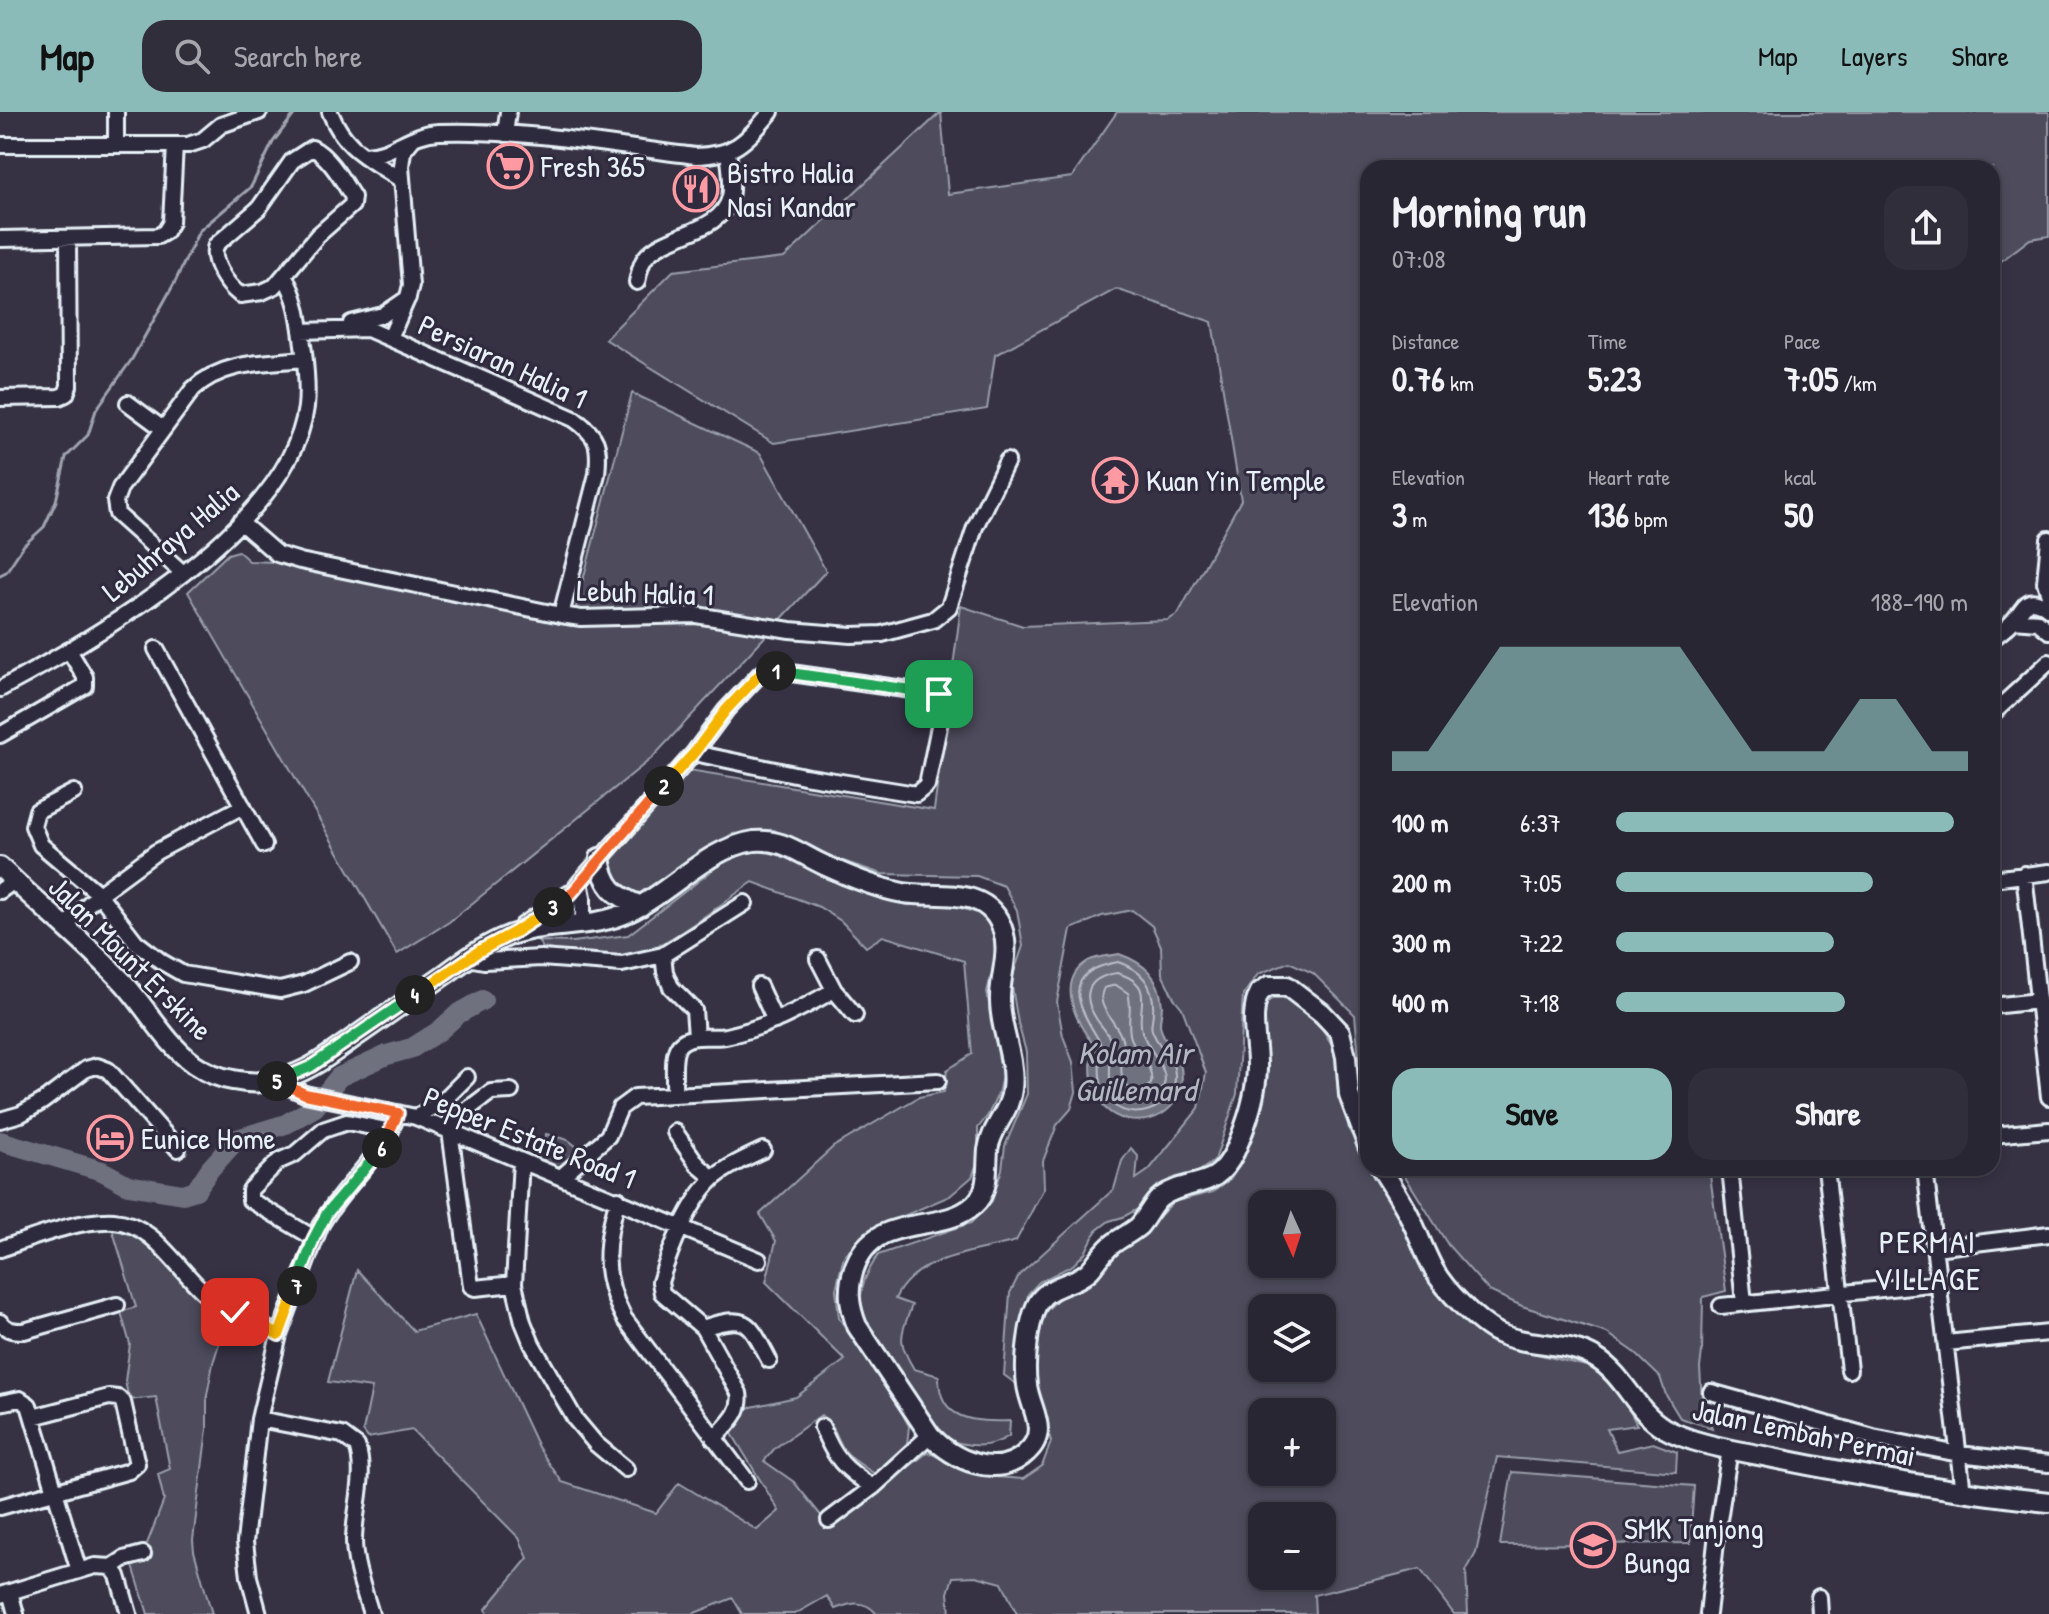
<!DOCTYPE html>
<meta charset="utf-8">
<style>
:root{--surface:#282633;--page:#302e3b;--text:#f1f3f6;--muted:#a5a5ac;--line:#44434e;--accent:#8bbbb9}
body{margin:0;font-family:"Patrick Hand",sans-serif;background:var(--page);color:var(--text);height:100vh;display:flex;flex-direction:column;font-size:30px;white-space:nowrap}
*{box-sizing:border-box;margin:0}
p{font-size:26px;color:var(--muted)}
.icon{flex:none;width:44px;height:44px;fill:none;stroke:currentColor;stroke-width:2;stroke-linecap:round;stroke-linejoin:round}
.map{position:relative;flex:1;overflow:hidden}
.panel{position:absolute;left:1360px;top:48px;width:640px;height:1016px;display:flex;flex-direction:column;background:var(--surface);border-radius:24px;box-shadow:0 4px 12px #0003,0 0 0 2px var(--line)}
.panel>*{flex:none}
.needle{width:52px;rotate:177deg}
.controls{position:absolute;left:1248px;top:1078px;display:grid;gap:16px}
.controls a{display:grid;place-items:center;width:88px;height:88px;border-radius:16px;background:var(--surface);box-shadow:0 4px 12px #0003,0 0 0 2px var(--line);font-size:40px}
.pin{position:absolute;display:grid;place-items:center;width:68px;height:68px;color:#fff;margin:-34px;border-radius:16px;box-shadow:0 4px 12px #0006}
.km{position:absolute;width:40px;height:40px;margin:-20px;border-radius:50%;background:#222;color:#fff;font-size:22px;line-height:40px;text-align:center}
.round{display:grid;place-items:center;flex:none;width:84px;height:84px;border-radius:24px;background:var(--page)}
.headline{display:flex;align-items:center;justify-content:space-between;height:136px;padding:0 32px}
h1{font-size:44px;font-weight:700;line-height:60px}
.figures{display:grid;grid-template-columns:repeat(3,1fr);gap:12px;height:136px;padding:8px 32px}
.figures div{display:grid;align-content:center}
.figures b{font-size:34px;font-weight:700}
.figures small{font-size:22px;font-weight:400}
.figures p{font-size:22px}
.chart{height:224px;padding:16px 32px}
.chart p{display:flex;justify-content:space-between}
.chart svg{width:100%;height:144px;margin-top:8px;fill:var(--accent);opacity:.7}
.primary-button{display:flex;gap:16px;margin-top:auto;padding:16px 32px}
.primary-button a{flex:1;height:92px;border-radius:24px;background:var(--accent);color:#111;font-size:32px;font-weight:700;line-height:92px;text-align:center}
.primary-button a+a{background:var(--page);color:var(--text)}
ul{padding:0 32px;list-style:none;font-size:26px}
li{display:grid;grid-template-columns:128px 96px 1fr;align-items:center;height:60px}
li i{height:20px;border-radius:10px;background:var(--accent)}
header{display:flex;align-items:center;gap:48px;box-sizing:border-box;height:112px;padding:0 40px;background:var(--accent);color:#111}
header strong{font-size:38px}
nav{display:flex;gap:44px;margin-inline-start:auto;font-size:28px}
.search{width:560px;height:72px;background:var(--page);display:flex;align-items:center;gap:20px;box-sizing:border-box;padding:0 28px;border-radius:24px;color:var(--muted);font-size:30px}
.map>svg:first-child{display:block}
.green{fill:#4d4b5c;stroke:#9a9eaa;stroke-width:2;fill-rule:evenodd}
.water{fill:#70717f;stroke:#a0a4af;stroke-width:2}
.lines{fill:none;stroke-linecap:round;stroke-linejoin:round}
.shore{stroke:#b8bec8;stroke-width:2}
.stream{stroke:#a0a4af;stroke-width:3}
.river{stroke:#70717f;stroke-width:20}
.minor-casing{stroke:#e8f1f8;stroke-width:20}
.major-casing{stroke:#e8f1f8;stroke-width:24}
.minor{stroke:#2f2a3d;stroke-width:14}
.major{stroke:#2f2a3d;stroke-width:18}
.split-1-casing{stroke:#fff;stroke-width:16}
.split-2-casing{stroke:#fff;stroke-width:16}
.split-3-casing{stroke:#fff;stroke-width:16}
.split-4-casing{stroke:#fff;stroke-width:16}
.split-5-casing{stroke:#fff;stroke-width:16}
.split-6-casing{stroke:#fff;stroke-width:16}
.split-7-casing{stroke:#fff;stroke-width:16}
.split-8-casing{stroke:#fff;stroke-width:16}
.split-1{stroke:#22a559;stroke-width:10}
.split-2{stroke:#f5b400;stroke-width:10}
.split-3{stroke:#f0652b;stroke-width:10}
.split-4{stroke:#f5b400;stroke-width:10}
.split-5{stroke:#22a559;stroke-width:10}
.split-6{stroke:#f0652b;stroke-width:10}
.split-7{stroke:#22a559;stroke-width:10}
.split-8{stroke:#f5b400;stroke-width:10}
.labels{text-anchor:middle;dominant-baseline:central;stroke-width:6;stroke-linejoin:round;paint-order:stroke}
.poi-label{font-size:30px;fill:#e8f1f8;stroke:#2f2a3d;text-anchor:start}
.street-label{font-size:30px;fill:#e8f1f8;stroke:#2f2a3d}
.water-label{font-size:32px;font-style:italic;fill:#b2b7c2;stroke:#2f2a3d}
.neighbourhood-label{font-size:32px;letter-spacing:2px;fill:#e8f1f8;stroke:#2f2a3d}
</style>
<header>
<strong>Map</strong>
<div class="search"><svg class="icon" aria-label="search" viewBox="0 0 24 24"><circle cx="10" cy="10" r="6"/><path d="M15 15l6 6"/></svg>Search here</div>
<nav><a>Map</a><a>Layers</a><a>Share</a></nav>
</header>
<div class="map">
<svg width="2049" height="1502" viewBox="0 0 2049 1502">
<rect width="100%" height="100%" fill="#363244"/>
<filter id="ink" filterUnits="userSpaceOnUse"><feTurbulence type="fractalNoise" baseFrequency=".0125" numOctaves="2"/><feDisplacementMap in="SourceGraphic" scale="16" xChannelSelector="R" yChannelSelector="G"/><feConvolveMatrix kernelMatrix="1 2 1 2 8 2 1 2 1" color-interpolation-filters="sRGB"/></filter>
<g filter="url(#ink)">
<path class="green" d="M941 0 948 82 1072 65 1117 0H2049V124L2030 127 1992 156V56H1368V990L1360 957 1355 903 1313 861 1289 850 1258 862 1243 883 1237 982 1215 1048 1194 1063 1164 1072 1150 1082 1138 1097 1123 1105 1109 1109 1096 1119 1085 1141 1073 1153 1039 1170 1028 1182 1022 1217 1020 1275 1004 1263 1010 1181 1019 1163 1114 1077 1122 1049 1131 1036 1138 1044 1136 1067 1149 1058 1199 996 1206 961 1182 896 1174 886 1162 862 1161 834 1152 814 1132 798 1102 804 1071 817 1057 890 1063 924 1073 950 1076 980 1071 997 1057 1013 1043 1049 1044 1076 1016 1129C976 1141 915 1143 895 1187L912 1193C901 1224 896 1228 914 1257L939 1264C938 1309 974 1310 1010 1309L1009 1324C988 1338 968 1334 944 1327 927 1303 864 1219 861 1195 859 1174 868 1159 878 1143L971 1111 992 1089 1002 1057 1005 1034 1027 982 1026 940 1018 911 1011 869 1023 834 1017 798 1004 774 977 764 882 762 816 740 774 718 732 722 638 782 614 768 611 747 689 658 934 698 961 494 1023 514 1168 508 1178 502 1241 388 1212 210 1116 177 995 243 987 297 774 331 605 227 673 159 784 146Z
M632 281 760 341 826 459 652 646 449 810 397 842 188 480 228 442 238 439 249 449 275 450 571 514Z
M747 737 779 740 841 773 908 793 944 791 984 803 994 823 997 840 987 880 1002 964 998 982 988 1003 978 1016V1048L972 1065 950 1084 866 1120 844 1144 836 1177 839 1206 902 1301 909 1314 907 1332 875 1362C864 1355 851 1347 843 1336 834 1320 837 1317 821 1303L775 1336 764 1349 794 1370 831 1416 928 1340 964 1358 996 1365 1023 1367 1042 1354 1051 1330 1035 1262 1039 1223 1046 1199 1061 1184 1089 1174 1116 1141 1139 1126 1173 1090 1213 1080 1232 1065 1254 1022 1265 976 1262 893 1274 886H1287L1321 915 1334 936 1349 1018 1368 1051V1056H1371L1396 1100 1426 1165 1471 1215 1508 1235 1594 1256 1625 1290 1637 1313 1607 1317 1617 1339 1653 1331 1677 1340 1676 1360 1497 1345 1476 1441 1466 1459 1468 1502H1454L1420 1457 1314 1483 1315 1502H1017L1002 1471 976 1464 953 1465 948 1481 950 1502H877C864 1487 852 1491 835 1497L827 1484 795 1502H742L733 1486 692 1502H488L486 1497 528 1446 519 1426 412 1318 368 1326 363 1319 372 1276 328 1270 357 1158 414 1219 476 1202 538 1335 562 1370 656 1401 679 1371 757 1418 779 1399 731 1320 747 1296 796 1285 845 1248 766 1170 776 1129 760 1102 833 1035 919 985 944 980 947 958 972 942 964 849 883 824 866 835 841 809 819 795 753 770C715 795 664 841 618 846 593 849 567 841 543 836L538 829 573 830 628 823 718 754ZM1262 1092H1322V1152H1262ZM1262 1196H1322V1256H1262ZM1262 1300H1322V1360H1262ZM1262 1404H1322V1464H1262Z
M546 1022 568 1028 581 1038 559 1055 544 1050Z
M1400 1056H1709L1726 1179 1703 1185 1702 1239 1700 1256 1702 1289 1712 1316 1680 1306 1666 1283 1660 1265 1633 1239 1607 1221 1522 1194 1489 1179 1448 1133Z
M112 1116 129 1118 146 1131 200 1187 227 1206 213 1251 207 1283V1317L193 1428 194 1439 212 1502H148L133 1454 148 1449 145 1437 164 1388 158 1362 170 1357 156 1285 129 1288 125 1269 130 1232 121 1200 136 1195Z
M1512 1360 1694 1374 1690 1431 1500 1433Z"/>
<path class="water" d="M1119 842C1145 851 1160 865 1162 894 1162 900 1160 906 1160 912 1161 931 1187 942 1181 974 1175 1009 1130 1020 1105 996 1089 981 1090 952 1093 932 1076 910 1055 869 1088 849 1097 844 1109 844 1119 842Z"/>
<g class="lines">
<path class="shore" d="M1118 850C1142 858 1155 874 1153 900 1153 906 1150 913 1152 918 1156 932 1170 942 1174 956 1184 999 1119 1019 1103 978 1097 961 1101 947 1100 930 1077 893 1059 860 1118 850Z
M1117 861C1158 873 1135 896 1142 920 1148 941 1181 964 1155 985 1149 991 1140 992 1132 990 1097 983 1115 947 1110 928 1108 920 1101 914 1097 908 1080 882 1088 865 1117 861Z
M1116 873 1128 881C1133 896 1126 911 1131 926 1137 942 1154 952 1151 972L1142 979 1130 977C1117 966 1122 950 1123 935 1124 913 1092 896 1104 876Z"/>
<path class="stream" d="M0 463 6 460 24 433 44 415 56 389 66 345 88 323 96 298 132 247 175 170 199 119 251 75 273 30 296 0"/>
<path class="river" d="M0 1029 102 1059 128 1073 183 1082 196 1078 210 1057 237 1027 286 1012 315 995 339 965 387 943 412 936 439 919 458 902 483 888"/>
<g class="minor-casing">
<path id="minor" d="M330 0C345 38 369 46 401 68
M505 22 508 0
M0 33H188L203 28 221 13 259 0
M116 33V0
M312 36C329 44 342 68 353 85L352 93 318 123 275 174 262 180 240 183C227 173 210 149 216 133L259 96 292 49Z
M365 43C392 43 410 21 439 20 525 17 611 34 696 44 736 43 746 29 771 0
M0 127 158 124 165 120 171 110 175 33
M637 170C639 162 640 153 645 146 665 120 721 122 730 85 733 71 730 55 728 40
M351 211 383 203 408 186
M301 219 368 217 574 307C598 324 600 333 597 362L561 503
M390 226 408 185 411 173 401 54 403 39 412 28
M0 286 59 285 66 282 69 274 68 126
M128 291 163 317
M240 410 277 442 300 449 561 503 581 506 696 503 790 518 851 523 882 522 933 508 949 495 975 415 1007 349
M2049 427 2045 470 2049 483
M183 461 117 402 115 389 120 376 193 277C223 249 265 251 304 247
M2014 508 2038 510 2049 519
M1992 527C1999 521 2007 516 2013 509 2026 494 2027 480 2049 497
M156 537 264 733
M0 577C97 525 291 414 306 295 308 277 306 257 304 240 300 212 299 188 284 164
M1992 602 2049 550
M0 623 85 574V565L70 540
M74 680 37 699 33 714 41 733 99 782 136 830 162 850 183 862 280 878 304 872 350 850
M2024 762 2049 985
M1992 767 2049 760
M580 770 583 785V812
M0 779 14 769
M566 813 570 783 580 770 694 641 726 598 760 562 777 559 939 582 944 590 927 673 916 682 804 664 694 641
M65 814 99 782 156 740 243 694
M663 843 665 860 671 875 694 898 696 924
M468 846 484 849 541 846 622 852 663 843 745 791
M818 847 834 878 855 903
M759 874 775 909
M1992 894 2038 889
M276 969 305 982 416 1005 759 1148
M674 982C675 968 671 943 679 933 690 920 711 927 726 924 765 916 800 898 834 878
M416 1005 441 991 467 965
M0 1008 21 1002 42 990 86 957 97 954 108 958 178 1037
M443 1016 491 980 511 979
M450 1019 471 1174 475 1176 514 1172
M675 1020 698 1053 713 1066
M1992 1023 2049 1018
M521 1049 514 1172 523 1210 532 1232 575 1307 596 1332 626 1357
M1730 1056 1744 1191
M1826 1056 1849 1258
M1925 1056 1963 1381
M562 1064 608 1024 620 996 635 985 938 969
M618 1087C604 1132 602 1164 624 1206L747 1369
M314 1126 250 1088V1078L279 1049 295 1042 323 1018 347 1010 391 1019
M1935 1136 2049 1122
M0 1137C33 1126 79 1107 114 1109 158 1112 180 1165 214 1188 234 1201 257 1211 279 1223
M1721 1194 1939 1171
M0 1210C7 1219 14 1219 24 1219L117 1193
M703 1216C748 1201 749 1210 769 1248
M1946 1231 2049 1221
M1711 1280 1873 1325 1959 1342 2049 1352
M0 1291 20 1287 29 1293 79 1459
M259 1307 342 1323 357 1334C367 1363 354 1398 354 1428 354 1453 364 1478 371 1502
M822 1315C834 1346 845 1358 873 1375
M714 1327C726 1313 743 1301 739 1281L703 1216 662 1181 660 1170C670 1138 689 1089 714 1066 728 1054 746 1046 763 1038
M0 1395 129 1359 137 1352 123 1290 118 1286 109 1285 33 1305
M829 1408 873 1375 930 1323
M112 1455 118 1464 129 1502
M10 1480 16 1502
M0 1483 95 1454 112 1455 124 1447 143 1442
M1819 1485 1820 1502
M259 1502 249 1465 245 1430 259 1307 279 1223 320 1114C343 1073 381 1047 398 1001
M1708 1502 1717 1421 1730 1337"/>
</g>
<g class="major-casing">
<path id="major" d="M600 746C604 775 615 784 641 794
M0 755C40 794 84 829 123 870 147 896 165 931 194 952 206 960 219 966 233 968 252 972 272 971 290 964 314 956 335 939 355 925 385 904 414 884 444 863 462 850 481 836 501 827 543 807 589 820 631 799 672 779 707 736 754 729 782 726 800 742 824 753 848 764 876 776 903 781 939 787 989 772 1003 819 1010 840 1000 865 1000 886 999 917 1016 945 1012 977 1010 1000 991 1015 988 1038 986 1058 990 1079 974 1093 939 1124 873 1098 854 1157 847 1177 849 1194 857 1214L930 1323C953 1348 998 1369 1027 1340 1050 1319 1030 1297 1027 1273 1024 1252 1028 1206 1039 1189 1051 1172 1075 1173 1090 1158 1098 1149 1104 1138 1114 1131 1122 1125 1131 1121 1139 1114 1147 1105 1152 1092 1161 1085 1192 1064 1215 1081 1235 1039 1246 1014 1256 985 1257 957 1258 933 1248 902 1260 880L1269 874H1287L1322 901 1340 920 1346 945 1349 983 1368 1034
M524 815 570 783
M1381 1056C1390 1071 1401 1087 1409 1103 1418 1121 1424 1140 1434 1158 1445 1178 1478 1211 1498 1221 1530 1236 1567 1228 1597 1247 1625 1264 1635 1299 1664 1316 1694 1333 1735 1338 1768 1345 1862 1364 1954 1380 2049 1390"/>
</g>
<use href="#minor" class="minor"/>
<use href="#major" class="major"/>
</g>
</g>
<g class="lines" filter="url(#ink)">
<g class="split-1-casing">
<path id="split-1" d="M776 559 939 582"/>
</g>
<g class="split-2-casing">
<path id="split-2" d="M664 674 694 641 726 598 760 562 776 559"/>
</g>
<g class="split-3-casing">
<path id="split-3" d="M553 795 570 783 664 674"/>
</g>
<g class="split-4-casing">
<path id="split-4" d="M415 883 479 839 515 820 553 795"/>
</g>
<g class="split-5-casing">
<path id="split-5" d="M277 969 310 955 415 883"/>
</g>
<g class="split-6-casing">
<path id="split-6" d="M277 969 305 982 398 1001 382 1036"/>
</g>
<g class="split-7-casing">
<path id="split-7" d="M297 1174 314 1126 327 1101 382 1036"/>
</g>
<g class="split-8-casing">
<path id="split-8" d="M235 1200 279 1223 297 1174"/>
</g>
<use href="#split-1" class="split-1"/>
<use href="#split-2" class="split-2"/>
<use href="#split-3" class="split-3"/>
<use href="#split-4" class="split-4"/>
<use href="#split-5" class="split-5"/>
<use href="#split-6" class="split-6"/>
<use href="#split-7" class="split-7"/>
<use href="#split-8" class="split-8"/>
</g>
<defs>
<g id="supermarket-ring" transform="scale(2.3)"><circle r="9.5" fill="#2f2a3d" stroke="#ff9aa2" stroke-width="1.5"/><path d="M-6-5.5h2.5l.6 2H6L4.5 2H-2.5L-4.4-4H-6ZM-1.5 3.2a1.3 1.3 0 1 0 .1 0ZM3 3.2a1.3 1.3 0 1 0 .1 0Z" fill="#ff9aa2"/></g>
<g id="restaurant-ring" transform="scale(2.3)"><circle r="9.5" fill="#2f2a3d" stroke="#ff9aa2" stroke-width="1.5"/><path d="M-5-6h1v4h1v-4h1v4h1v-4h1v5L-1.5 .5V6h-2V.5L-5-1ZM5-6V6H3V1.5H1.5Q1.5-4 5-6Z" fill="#ff9aa2"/></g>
<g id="temple-ring" transform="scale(2.3)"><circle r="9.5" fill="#2f2a3d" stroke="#ff9aa2" stroke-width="1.5"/><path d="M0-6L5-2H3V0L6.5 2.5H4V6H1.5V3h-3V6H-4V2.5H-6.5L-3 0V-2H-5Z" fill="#ff9aa2"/></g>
<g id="hotel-ring" transform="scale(2.3)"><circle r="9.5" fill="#2f2a3d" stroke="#ff9aa2" stroke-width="1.5"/><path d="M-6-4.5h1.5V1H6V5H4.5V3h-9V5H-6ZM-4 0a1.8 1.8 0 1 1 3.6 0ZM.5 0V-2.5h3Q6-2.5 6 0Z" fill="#ff9aa2"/></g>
<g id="school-ring" transform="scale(2.3)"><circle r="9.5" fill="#2f2a3d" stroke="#ff9aa2" stroke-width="1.5"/><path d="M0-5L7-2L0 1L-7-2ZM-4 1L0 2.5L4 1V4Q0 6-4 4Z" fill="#ff9aa2"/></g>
</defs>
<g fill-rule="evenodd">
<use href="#supermarket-ring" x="510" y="54"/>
<use href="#restaurant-ring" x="696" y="77"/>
<use href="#temple-ring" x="1115" y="368"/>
<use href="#hotel-ring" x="110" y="1026"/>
<use href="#school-ring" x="1593" y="1433"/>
</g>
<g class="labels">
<g class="poi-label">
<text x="541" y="54">Fresh 365</text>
<text x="727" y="60">Bistro Halia<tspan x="727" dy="34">Nasi Kandar</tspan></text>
<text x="1146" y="368">Kuan Yin Temple</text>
<text x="141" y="1026">Eunice Home</text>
<text x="1624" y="1416">SMK Tanjong<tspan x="1624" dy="34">Bunga</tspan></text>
</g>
<g class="street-label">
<text transform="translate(503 249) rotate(25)">Persiaran Halia 1</text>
<text transform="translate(170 429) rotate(-40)">Lebuhraya Halia</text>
<text transform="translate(645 480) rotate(2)">Lebuh Halia 1</text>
<text transform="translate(131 846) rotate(45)">Jalan Mount Erskine</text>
<text transform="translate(530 1025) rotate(22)">Pepper Estate Road 1</text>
<text transform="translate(1804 1320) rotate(12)">Jalan Lembah Permai</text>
</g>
<g class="water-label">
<text x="1135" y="940">Kolam Air<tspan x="1135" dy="37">Guillemard</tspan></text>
</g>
<g class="neighbourhood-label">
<text x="1928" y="1129">PERMAI<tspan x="1928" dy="37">VILLAGE</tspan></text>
</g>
</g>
</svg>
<div class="controls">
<a><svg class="needle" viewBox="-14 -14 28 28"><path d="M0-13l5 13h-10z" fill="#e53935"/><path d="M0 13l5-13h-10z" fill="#a5a5ac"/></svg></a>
<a><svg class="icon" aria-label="layers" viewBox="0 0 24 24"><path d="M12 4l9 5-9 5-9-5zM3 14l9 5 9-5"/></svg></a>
<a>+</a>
<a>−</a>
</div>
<div class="pin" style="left:939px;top:582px;background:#1e9e55"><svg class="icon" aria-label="arrive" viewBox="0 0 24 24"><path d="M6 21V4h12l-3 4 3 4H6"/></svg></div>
<div class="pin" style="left:235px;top:1200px;background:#d93025"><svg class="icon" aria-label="check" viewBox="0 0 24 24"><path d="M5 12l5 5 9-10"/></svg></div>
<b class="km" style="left:776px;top:559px">1</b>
<b class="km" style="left:664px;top:674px">2</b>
<b class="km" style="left:553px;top:795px">3</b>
<b class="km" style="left:415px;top:883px">4</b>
<b class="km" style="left:277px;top:969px">5</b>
<b class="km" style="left:382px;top:1036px">6</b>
<b class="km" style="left:297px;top:1174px">7</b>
<section class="panel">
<div class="headline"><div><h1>Morning run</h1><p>07:08</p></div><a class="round"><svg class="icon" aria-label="share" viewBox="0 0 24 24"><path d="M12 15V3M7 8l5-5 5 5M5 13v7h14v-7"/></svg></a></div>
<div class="figures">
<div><p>Distance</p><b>0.76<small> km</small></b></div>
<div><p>Time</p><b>5:23</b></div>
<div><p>Pace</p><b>7:05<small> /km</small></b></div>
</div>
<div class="figures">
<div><p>Elevation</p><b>3<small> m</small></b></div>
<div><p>Heart rate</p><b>136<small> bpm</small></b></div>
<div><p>kcal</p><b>50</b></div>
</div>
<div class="chart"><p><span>Elevation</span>188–190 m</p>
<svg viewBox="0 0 160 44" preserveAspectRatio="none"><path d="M0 44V38L10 38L20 22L30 6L40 6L50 6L60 6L70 6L80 6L90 22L100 38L110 38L120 38L130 22L140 22L150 38L160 38V44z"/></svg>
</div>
<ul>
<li><b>100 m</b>6:37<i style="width:96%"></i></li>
<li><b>200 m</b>7:05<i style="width:73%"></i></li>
<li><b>300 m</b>7:22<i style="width:62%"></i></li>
<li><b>400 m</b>7:18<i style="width:65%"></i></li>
</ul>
<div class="primary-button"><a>Save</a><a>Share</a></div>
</section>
</div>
